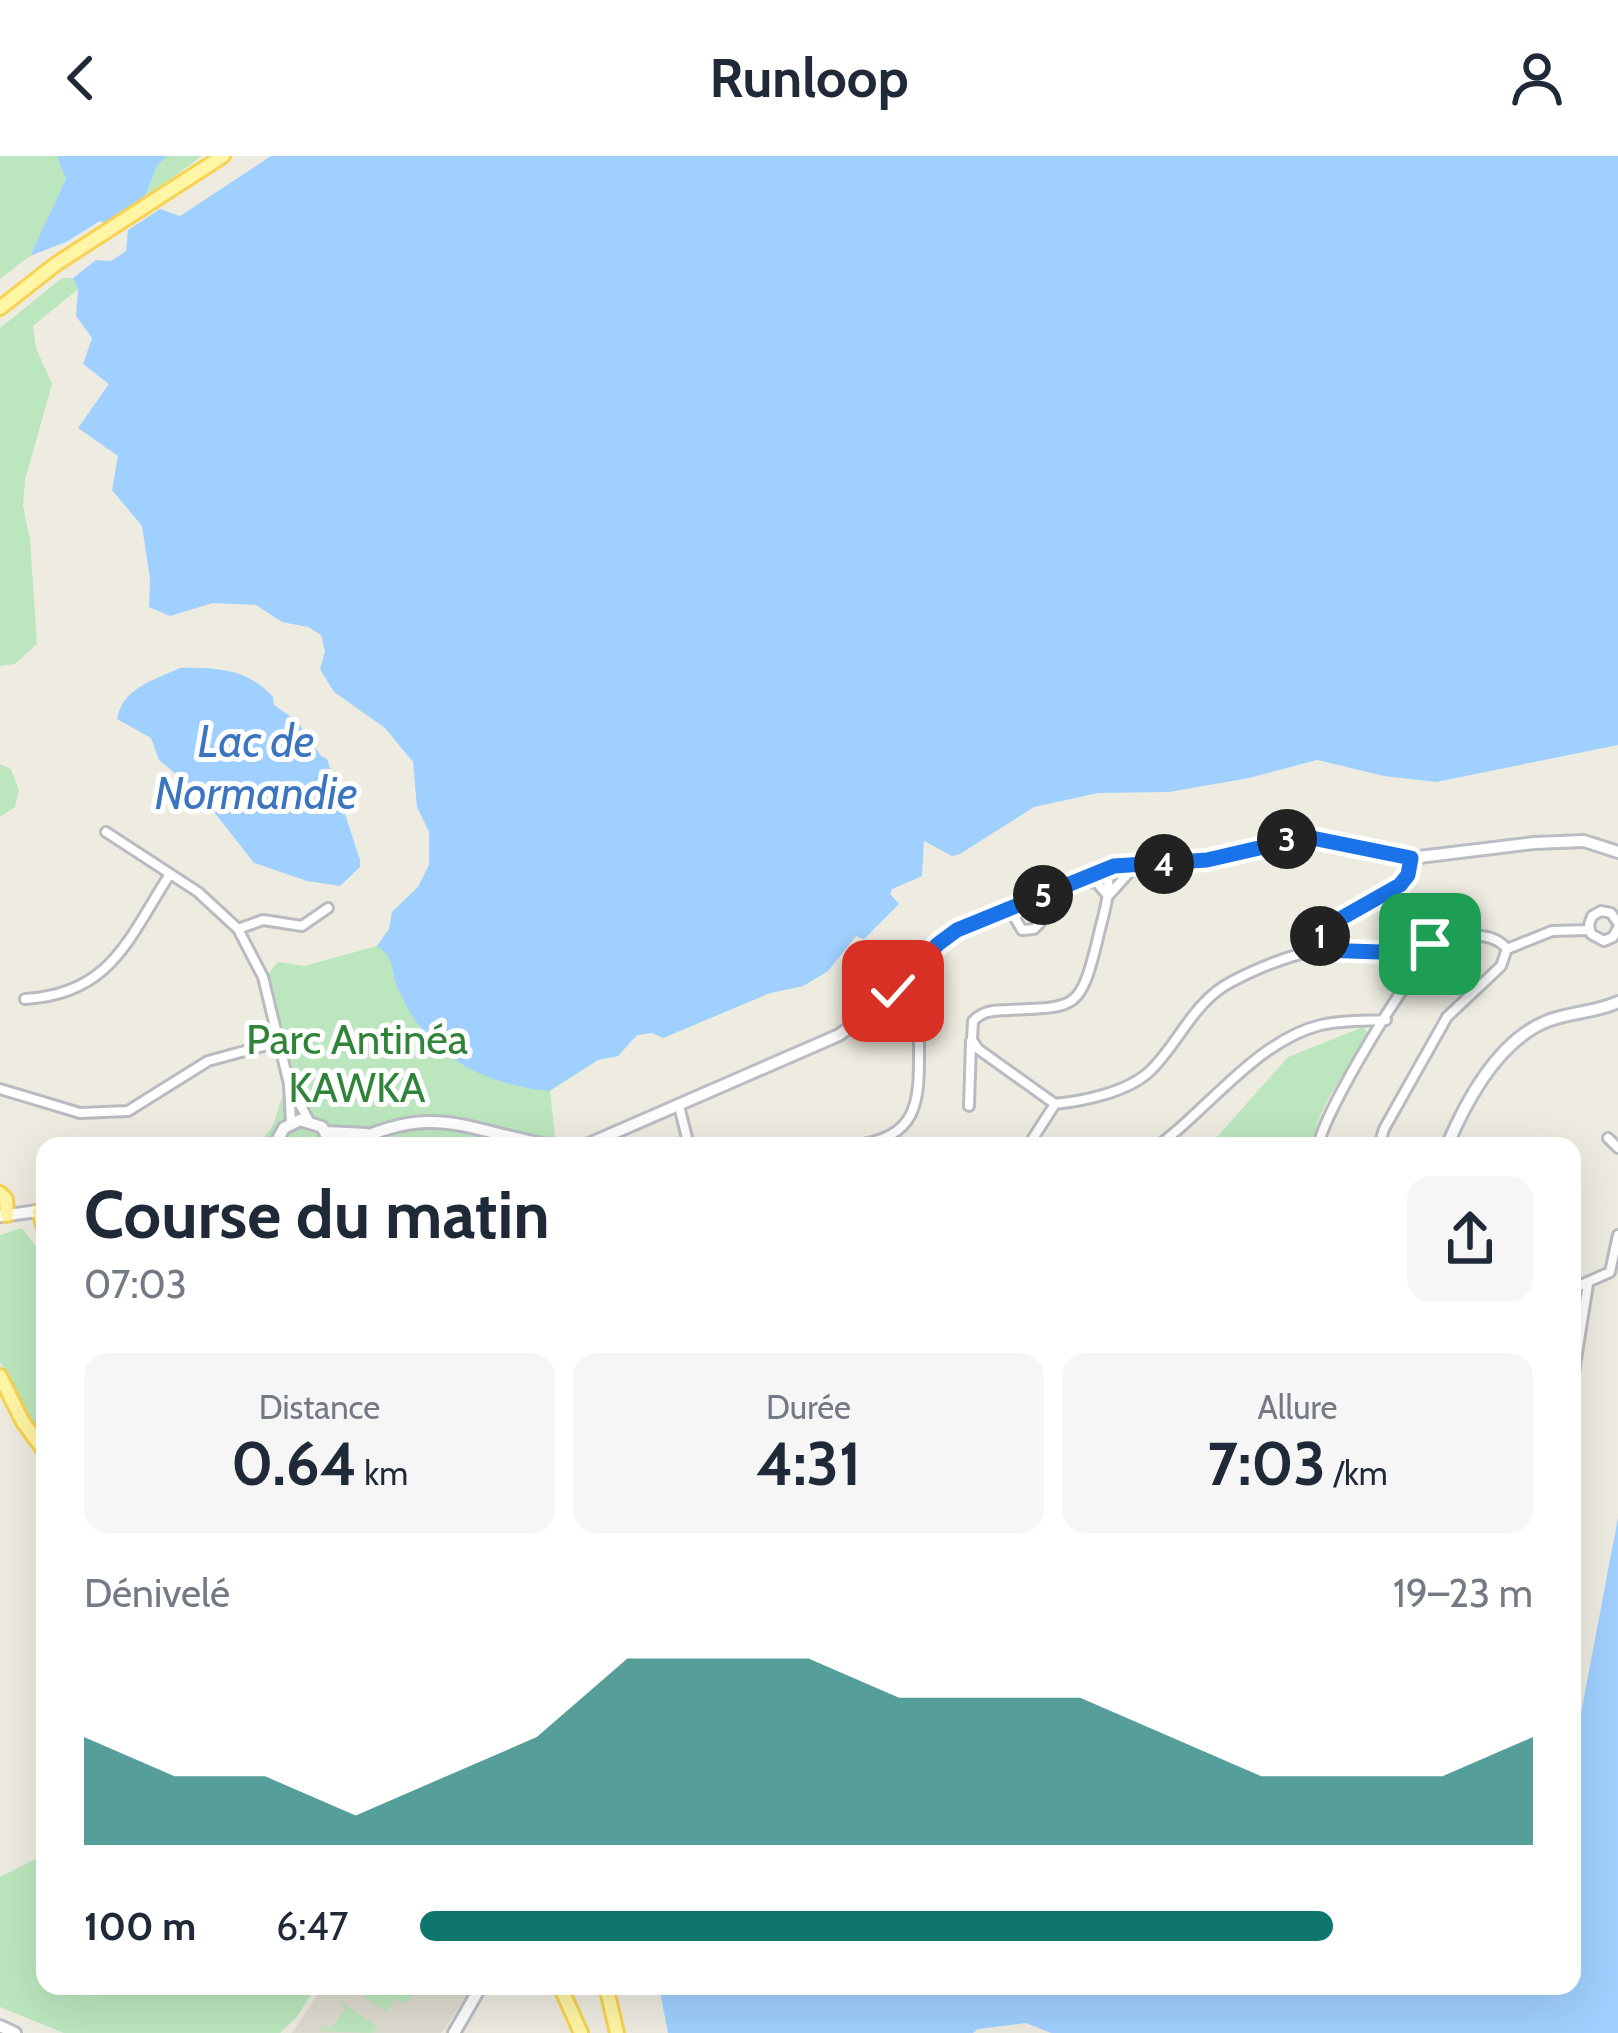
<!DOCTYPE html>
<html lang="fr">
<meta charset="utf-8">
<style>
:root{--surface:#fff;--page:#f6f6f7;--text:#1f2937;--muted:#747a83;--accent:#0f766e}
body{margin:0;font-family:Cabin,sans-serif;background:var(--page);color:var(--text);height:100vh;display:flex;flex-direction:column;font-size:45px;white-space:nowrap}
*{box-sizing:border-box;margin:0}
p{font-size:39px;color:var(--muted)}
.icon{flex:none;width:66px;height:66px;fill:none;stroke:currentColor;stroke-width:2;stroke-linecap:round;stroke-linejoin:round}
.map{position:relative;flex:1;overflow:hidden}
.panel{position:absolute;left:36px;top:981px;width:1545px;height:858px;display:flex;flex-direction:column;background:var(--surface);border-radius:24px;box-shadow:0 12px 48px #0002}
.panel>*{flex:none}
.pin{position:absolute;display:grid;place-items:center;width:102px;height:102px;color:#fff;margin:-51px;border-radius:24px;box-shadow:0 6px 18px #0006}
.km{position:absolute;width:60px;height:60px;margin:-30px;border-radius:50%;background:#222;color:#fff;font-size:33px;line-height:60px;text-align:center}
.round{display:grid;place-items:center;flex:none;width:126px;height:126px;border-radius:24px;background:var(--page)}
.summary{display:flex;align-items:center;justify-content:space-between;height:204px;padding:0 48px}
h1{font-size:66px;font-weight:700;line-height:90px}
.stats{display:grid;grid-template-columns:repeat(3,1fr);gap:18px;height:204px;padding:12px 48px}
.stats div{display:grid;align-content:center;border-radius:24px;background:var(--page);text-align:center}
.stats b{font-size:60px;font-weight:700}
.stats small{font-size:33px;font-weight:400}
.stats p{font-size:33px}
.chart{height:336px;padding:24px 48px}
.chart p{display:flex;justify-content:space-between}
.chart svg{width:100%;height:216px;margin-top:12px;fill:var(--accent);opacity:.7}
ul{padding:0 48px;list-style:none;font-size:39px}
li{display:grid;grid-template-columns:192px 144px 1fr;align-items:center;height:90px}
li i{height:30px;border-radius:15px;background:var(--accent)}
header{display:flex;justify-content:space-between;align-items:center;height:156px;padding:0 48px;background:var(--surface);font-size:54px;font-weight:700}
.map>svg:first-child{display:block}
.education{fill:#dedbd0}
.green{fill:#bce7be}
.water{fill:#a0d0ff}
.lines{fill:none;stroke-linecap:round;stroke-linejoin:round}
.minor-casing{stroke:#b9bbc1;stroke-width:14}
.secondary-casing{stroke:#babdc4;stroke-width:16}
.primary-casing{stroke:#f8d250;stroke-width:18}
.minor{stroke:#fff;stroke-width:8}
.secondary{stroke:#fff;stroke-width:10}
.primary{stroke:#fff6a5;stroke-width:12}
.route-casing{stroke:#fff;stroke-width:24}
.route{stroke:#1a73e8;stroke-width:15}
.labels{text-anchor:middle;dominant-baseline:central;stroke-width:10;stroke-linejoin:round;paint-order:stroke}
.park-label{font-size:42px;fill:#308439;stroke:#fff}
.water-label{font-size:45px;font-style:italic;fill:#3b74bf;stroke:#fff}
</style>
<header><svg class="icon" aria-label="back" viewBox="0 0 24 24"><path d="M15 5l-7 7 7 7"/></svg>Runloop<svg class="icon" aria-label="person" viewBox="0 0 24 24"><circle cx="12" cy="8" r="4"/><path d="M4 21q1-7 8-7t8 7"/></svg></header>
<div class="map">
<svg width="1618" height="1877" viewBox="0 0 1618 1877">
<rect width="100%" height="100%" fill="#eeece1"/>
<path class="education" d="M323 1830H459L470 1836 441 1877H292Z"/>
<path class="green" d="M0 0H57L67 23 30 100 0 123Z
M168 0H202L144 42 158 8Z
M62 122H73L78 133 33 170 36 192 52 228 25 324 23 350 30 383 37 488 15 508 0 510V172Z
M0 608 11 613 19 634 15 651 0 661Z
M429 676 884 719 922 720 892 733 890 738 899 748 864 783 856 780 828 815 803 830 770 837 663 882 652 877 637 879 618 900 598 904 550 935 556 990 493 978 486 990H382L373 978 363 990H248C283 976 272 953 289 928L264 823 278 806 304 810 377 790 389 773 392 756 418 731 429 709Z
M1363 871 1369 878C1353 906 1311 958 1314 990H1209L1288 901Z
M22 1072 45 1103V1287L0 1206V1079Z
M45 1698V1830H316L297 1861 280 1877H64L0 1851V1721Z
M376 1830H405L403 1833 412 1840 406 1848 396 1842 386 1856 362 1840Z
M340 1845 377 1870 372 1877 320 1875 324 1869 331 1873 345 1853Z"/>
<path class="water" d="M57 0H168L158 8 144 42 106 68 100 65 66 86 30 100 66 23Z
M271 0H1618V589L1436 626 1384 620 1317 604 1249 622 1169 636 1098 637 1034 651 960 698 952 700 924 685 922 720 892 733 890 738 899 748 864 783 856 780 828 815 803 830 770 837 663 882 652 877 637 879 618 900 598 904 549 935C480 928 424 898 397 830 391 814 394 800 377 790L389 773 392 756 418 731 429 709V676L417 651 413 606 385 572 334 536 320 513 325 495 321 479 308 471 282 466 256 449 213 447 170 460 149 451 150 423 142 370 112 334 118 300 78 272 109 228 83 208 92 182 76 160 78 133 73 122 96 104 111 105 126 95 128 74 160 53 180 60Z
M180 512C215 511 249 513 273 541L274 549 297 565 321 600 327 603 360 704V711L340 730 307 725 254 707 200 638 159 604 151 582 117 563C122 532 154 524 180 512Z
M1618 1362V1877H1051L1026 1867 978 1873 973 1877H668L659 1830H1572V1604Z"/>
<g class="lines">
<g class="minor-casing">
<path id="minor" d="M106 676 198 736 238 773
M1107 713C1112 738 1102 762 1097 786 1080 855 1075 851 1008 854 993 855 984 854 973 865L972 884 978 893 1055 948C1084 945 1128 936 1150 915 1179 887 1193 846 1231 826 1256 813 1290 799 1318 794 1351 789 1386 796 1421 790 1448 785 1487 768 1507 793L1501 810 1447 861 1384 973 1379 990
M1081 724 1097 727 1108 740 1135 710
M1010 754 1022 774 1034 773 1040 767 1036 742
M1618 767 1611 757 1601 755 1592 760 1589 769 1591 778 1604 785 1613 781 1618 772
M1507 793 1552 775 1589 774
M1319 794 1324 772 1400 729 1408 719 1411 702
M25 843C111 838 128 783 170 718
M289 928 263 821 238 773 263 764 302 770 328 752
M0 933 80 957 128 955 208 905 278 886
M679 950 689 990
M969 950 971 885
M291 967 289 928 309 965
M1608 982 1618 992
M850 990C924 982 919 942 919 880 920 858 924 834 911 816
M1028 990 1055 948
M1158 990C1208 953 1258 884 1321 869 1341 864 1365 865 1386 864
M1319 990C1318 968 1393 843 1411 823 1417 815 1426 810 1432 803L1430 788
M1572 1133 1610 1116 1618 1079
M1572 1229 1588 1128"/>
</g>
<g class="secondary-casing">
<path id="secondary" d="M327 976 366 978
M274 990 284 972 300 964 322 971 332 990
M345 990C434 945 464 974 552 990
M584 990 839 879 874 854 951 778 1114 710 1207 704 1307 681 1411 702 1534 687 1584 685 1618 696
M1447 990C1466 945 1498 886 1545 866 1568 856 1595 857 1618 846
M0 1060 45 1054
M0 1870 15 1877
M454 1877 481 1830"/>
</g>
<g class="primary-casing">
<path id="primary" d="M0 152 56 108 223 0
M0 1037 6 1043 7 1059
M39 1056 45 1074
M0 1220 23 1266 45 1296
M560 1830 581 1877
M606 1830 617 1877"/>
</g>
<use href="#minor" class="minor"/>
<use href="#secondary" class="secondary"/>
<use href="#primary" class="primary"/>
</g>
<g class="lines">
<g class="route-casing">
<path id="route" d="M893 835 938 788 957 774 1114 710 1207 704 1307 681 1411 702 1408 719 1400 729 1324 772 1319 794 1380 796 1430 788"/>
</g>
<use href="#route" class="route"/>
</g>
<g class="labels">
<g class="park-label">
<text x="357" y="883">Parc Antinéa<tspan x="357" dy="48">KAWKA</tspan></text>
</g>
<g class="water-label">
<text x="256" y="585">Lac de<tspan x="256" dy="52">Normandie</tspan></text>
</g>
</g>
</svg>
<div class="pin" style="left:1430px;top:788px;background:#1e9e55"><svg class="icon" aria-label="arrive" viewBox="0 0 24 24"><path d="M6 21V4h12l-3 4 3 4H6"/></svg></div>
<div class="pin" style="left:893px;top:835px;background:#d93025"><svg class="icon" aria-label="check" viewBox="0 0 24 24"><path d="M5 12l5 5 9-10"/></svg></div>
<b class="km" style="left:1320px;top:780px">1</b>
<b class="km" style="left:1287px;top:683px">3</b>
<b class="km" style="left:1164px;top:708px">4</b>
<b class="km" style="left:1043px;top:739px">5</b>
<section class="panel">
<div class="summary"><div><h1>Course du matin</h1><p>07:03</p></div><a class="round"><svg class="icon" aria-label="share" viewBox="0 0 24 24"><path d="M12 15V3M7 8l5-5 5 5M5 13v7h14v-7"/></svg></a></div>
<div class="stats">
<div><p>Distance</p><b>0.64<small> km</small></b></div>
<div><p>Durée</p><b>4:31</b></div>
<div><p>Allure</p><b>7:03<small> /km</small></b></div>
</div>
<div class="chart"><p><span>Dénivelé</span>19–23 m</p>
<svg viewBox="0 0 160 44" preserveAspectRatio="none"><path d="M0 44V22L10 30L20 30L30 38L40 30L50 22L60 6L70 6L80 6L90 14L100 14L110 14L120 22L130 30L140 30L150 30L160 22V44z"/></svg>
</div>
<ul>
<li><b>100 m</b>6:47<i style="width:82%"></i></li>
</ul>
</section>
</div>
